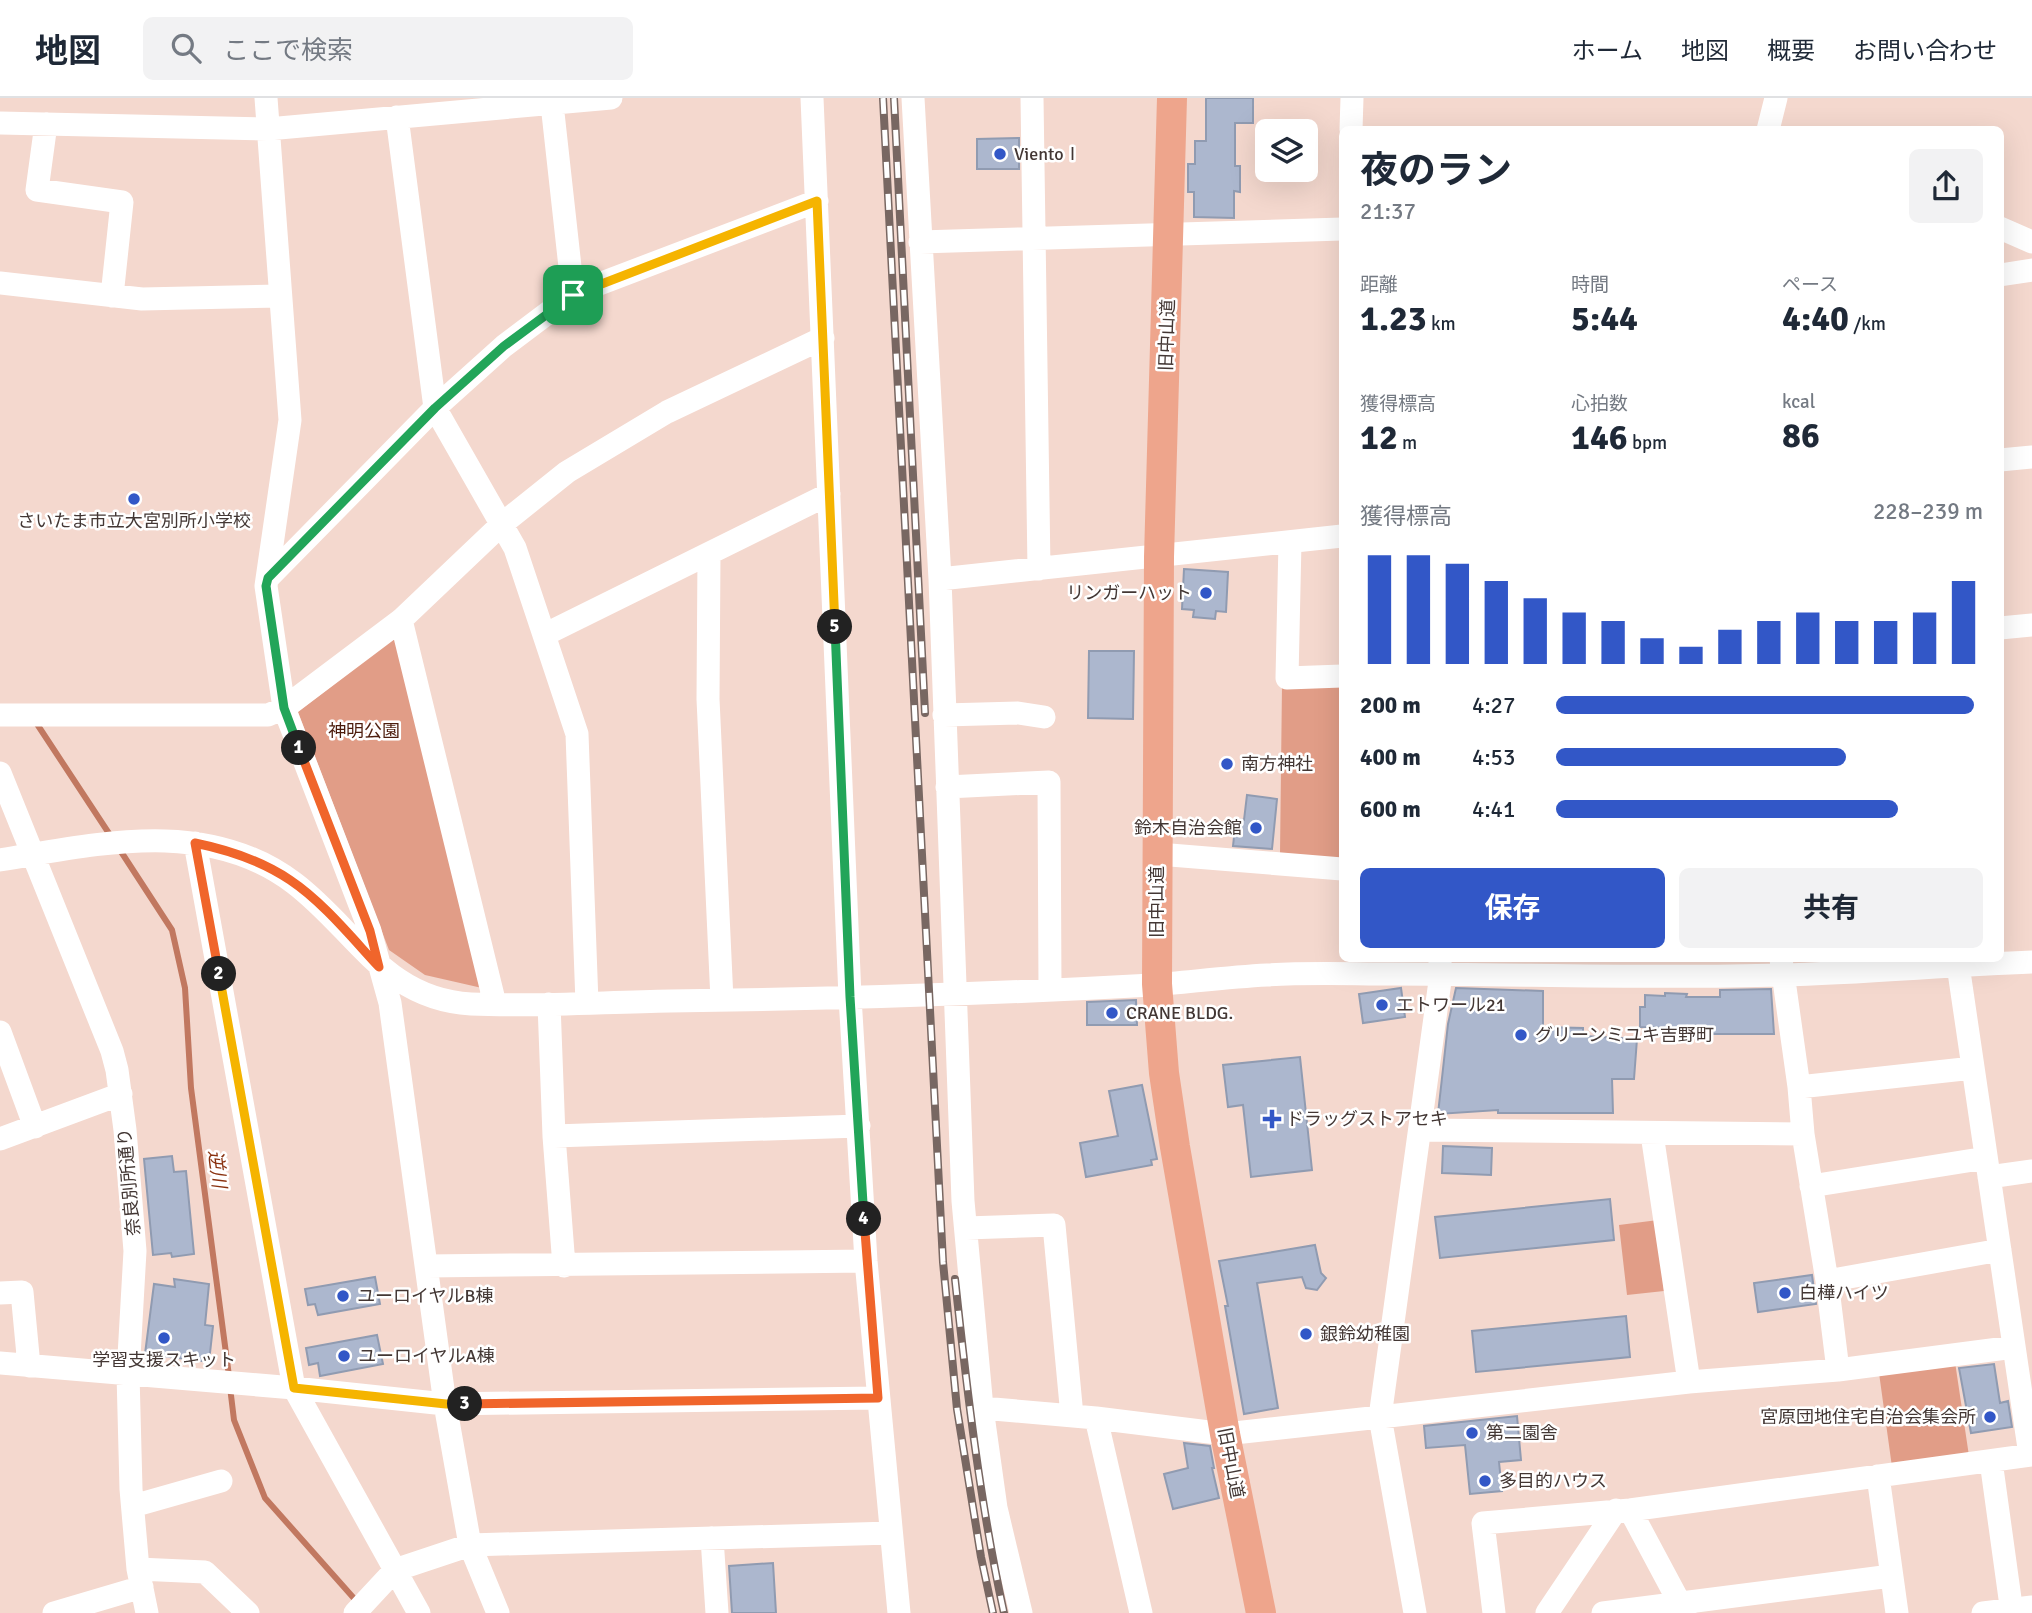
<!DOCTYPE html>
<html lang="ja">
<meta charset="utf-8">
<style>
:root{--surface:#fff;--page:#f2f2f3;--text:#1f2937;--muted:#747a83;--line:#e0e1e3;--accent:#3257c7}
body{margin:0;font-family:Signika,"Noto Sans JP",sans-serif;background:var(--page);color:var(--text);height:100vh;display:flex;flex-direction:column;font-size:26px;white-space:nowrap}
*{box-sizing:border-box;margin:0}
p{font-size:23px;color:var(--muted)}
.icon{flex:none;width:38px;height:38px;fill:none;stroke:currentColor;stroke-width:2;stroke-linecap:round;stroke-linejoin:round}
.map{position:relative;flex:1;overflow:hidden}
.panel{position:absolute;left:1339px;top:28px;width:665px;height:836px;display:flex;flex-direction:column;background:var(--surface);border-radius:10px;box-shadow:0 7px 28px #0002}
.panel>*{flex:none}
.fabs{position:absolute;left:1255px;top:21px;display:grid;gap:14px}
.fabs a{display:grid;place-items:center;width:63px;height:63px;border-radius:10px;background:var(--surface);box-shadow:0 7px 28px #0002;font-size:35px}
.pin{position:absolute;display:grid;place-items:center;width:60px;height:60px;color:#fff;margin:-30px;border-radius:14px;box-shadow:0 4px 10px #0006}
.km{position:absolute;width:35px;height:35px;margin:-18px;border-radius:50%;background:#222;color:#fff;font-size:19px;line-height:35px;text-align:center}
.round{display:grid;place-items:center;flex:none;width:74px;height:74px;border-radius:10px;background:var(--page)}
.summary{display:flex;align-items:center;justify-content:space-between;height:119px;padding:0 21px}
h1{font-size:38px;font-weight:700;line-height:52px}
.figures{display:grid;grid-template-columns:repeat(3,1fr);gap:10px;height:119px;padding:7px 21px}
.figures div{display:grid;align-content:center}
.figures b{font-size:35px;font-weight:700}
.figures small{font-size:19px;font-weight:400}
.figures p{font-size:19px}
.chart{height:196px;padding:14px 21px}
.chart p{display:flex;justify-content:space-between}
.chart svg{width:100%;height:126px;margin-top:7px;stroke:var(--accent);stroke-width:6}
.action{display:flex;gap:14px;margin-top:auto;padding:14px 21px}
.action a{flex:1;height:80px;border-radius:10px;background:var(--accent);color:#fff;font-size:28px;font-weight:700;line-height:80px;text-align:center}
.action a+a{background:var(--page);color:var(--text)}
ul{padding:0 21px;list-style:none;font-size:23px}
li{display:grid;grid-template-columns:112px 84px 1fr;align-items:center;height:52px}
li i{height:18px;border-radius:9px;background:var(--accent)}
header{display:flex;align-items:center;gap:42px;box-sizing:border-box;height:98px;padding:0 35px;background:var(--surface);border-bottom:2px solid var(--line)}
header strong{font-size:33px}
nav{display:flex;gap:38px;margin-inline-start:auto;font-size:24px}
.search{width:490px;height:63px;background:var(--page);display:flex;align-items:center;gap:18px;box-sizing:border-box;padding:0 24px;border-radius:10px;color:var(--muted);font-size:26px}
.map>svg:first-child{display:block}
.green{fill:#e19d87}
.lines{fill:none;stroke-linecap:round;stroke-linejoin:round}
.stream{stroke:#c17860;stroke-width:6}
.building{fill:#acb7ce;stroke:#909bb1;stroke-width:2}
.minor{stroke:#fff;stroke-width:23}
.major{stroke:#eea58c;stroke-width:30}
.rail-casing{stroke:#786762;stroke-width:8}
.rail{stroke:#fff;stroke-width:5;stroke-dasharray:16;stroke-linecap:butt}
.split-1-casing{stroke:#fff;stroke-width:14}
.split-2-casing{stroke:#fff;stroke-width:14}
.split-3-casing{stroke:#fff;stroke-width:14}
.split-4-casing{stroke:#fff;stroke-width:14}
.split-5-casing{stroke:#fff;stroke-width:14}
.split-6-casing{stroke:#fff;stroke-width:14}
.split-1{stroke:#22a559;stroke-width:9}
.split-2{stroke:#f0652b;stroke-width:9}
.split-3{stroke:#f5b400;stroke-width:9}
.split-4{stroke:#f0652b;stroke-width:9}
.split-5{stroke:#22a559;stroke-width:9}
.split-6{stroke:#f5b400;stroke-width:9}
.poi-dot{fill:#3257c7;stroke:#fff;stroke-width:2.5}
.labels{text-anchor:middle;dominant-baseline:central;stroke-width:5;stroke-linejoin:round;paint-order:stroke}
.poi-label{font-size:18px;fill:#433734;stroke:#fff;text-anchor:start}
.street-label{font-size:18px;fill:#433734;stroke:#fff}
.park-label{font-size:18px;fill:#4d1d0d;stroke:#fff}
.water-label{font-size:19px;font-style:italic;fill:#89310f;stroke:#fff}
</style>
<header>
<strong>地図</strong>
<div class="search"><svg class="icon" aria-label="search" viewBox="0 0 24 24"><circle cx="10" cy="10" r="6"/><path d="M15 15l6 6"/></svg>ここで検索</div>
<nav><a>ホーム</a><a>地図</a><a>概要</a><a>お問い合わせ</a></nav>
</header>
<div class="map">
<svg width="2032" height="1515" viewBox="0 0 2032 1515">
<rect width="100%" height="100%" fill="#f4d8ce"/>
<path class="green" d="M393 541 400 543 482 890 425 877 389 852 298 614Z
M1282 587H1342V761L1280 756Z
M1658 1122 1664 1193 1627 1197 1619 1127Z
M1955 1264 1969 1358 1892 1369 1879 1275Z"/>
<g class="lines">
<path class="stream" d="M37 626 112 740
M118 749 172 832 185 890 191 990 229 1278
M230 1289 234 1322 265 1400 359 1506"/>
</g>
<path class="building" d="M1206 0H1253V25H1235V68H1240V94L1234 93V120L1194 119V94H1188V66H1195V43H1206Z
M1019 40V71H977V41Z
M1184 471 1228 474 1226 514 1216 513 1215 521 1193 519 1194 512 1182 511Z
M1089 553H1134L1133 621 1088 620Z
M1247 697 1277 701 1272 751 1233 748 1236 721 1244 722Z
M1401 890 1405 919 1363 925 1359 896Z
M1456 890 1543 893V929L1583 930V938L1637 941 1634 981H1612L1613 1015H1498V1012L1438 1016 1448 926Z
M1771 891 1774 936H1706V931L1640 929V909H1645V897L1665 898V895L1687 896 1686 899H1720V892Z
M1136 902 1137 927H1087V904Z
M1300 959 1312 1072 1251 1079 1243 1007 1228 1009 1223 967Z
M1142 987 1157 1061 1151 1062 1152 1067 1086 1079 1080 1045 1118 1038 1109 993Z
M1443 1048 1492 1050 1491 1077 1442 1075Z
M172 1058 174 1074 186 1073 194 1156 172 1159 171 1155 153 1157 144 1061Z
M1610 1101 1614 1142 1440 1160 1435 1119Z
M1315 1147 1321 1175 1326 1180 1317 1192 1306 1190 1302 1179 1257 1185 1278 1310 1244 1316 1225 1208H1228L1219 1163Z
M1812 1177 1816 1206 1758 1214 1754 1185Z
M375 1179 380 1206 318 1217 315 1206 308 1207 305 1191Z
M174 1181 209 1186 205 1227 213 1228 209 1264 145 1256 154 1186 175 1189Z
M1626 1218 1630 1259 1476 1274 1472 1233Z
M377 1237 383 1266 320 1278 318 1265 309 1267 306 1250Z
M1994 1266 2000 1305 2008 1303 2012 1329 1971 1335 1959 1270Z
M1517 1318 1521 1362 1499 1364 1502 1393 1470 1396 1465 1347 1426 1350 1424 1328Z
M1184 1345 1210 1348 1214 1370H1212L1219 1400 1173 1411 1164 1376 1188 1370Z
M773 1465 776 1515H732L729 1468Z"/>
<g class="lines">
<path class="minor" d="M266 0 290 322 266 488 284 610 370 833 390 905 445 1306 470 1447 498 1515
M812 0 850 899 866 1163 899 1515
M913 0 940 481 963 1103 982 1310 996 1410 1021 1515
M1032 0 1039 471
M552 6 573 196
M397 19 435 310 515 450 577 636 587 905
M0 25 268 31 611 0
M46 26 37 92 122 104 112 198
M1351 32 1352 0
M1768 32 1776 0
M2000 130 2032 144
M920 144 1342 131
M2000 177 2032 172
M0 185 142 201 280 198
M2000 362 2032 359
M1290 444 1287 580 1342 578
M709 456 708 601 722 902
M268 480 435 310 504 248 573 196 817 103
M940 481 1342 438
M401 522 495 906
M2000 530 2032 527
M544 537 829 396
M0 617H268L284 610 401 522 502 426 567 374 667 314 823 240
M944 617 1018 615 1044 619
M0 675 112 953 117 972 125 1032 135 1153 128 1276 131 1391 138 1471 147 1515
M947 689 1049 684 1050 892
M195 745 294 1290 419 1515
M1158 756 1342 771
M0 762C98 746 207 719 294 785 355 831 384 901 471 906 537 909 604 904 670 903 831 901 991 896 1152 887 1190 884 1228 879 1267 877 1309 874 1351 876 1393 876 1522 876 1652 881 1781 877 1864 875 1948 867 2032 864
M1440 864 1441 876 1380 1319 1689 1284 1838 1272 1827 1183 1803 1036 1799 989 1781 861
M1958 867 2030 1357
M549 906 554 1038 564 1168
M0 934 35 1029
M1799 989 1973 970
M1420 1032 1803 1036
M1652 1036 1689 1284
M554 1038 859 1028
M0 1041 121 996
M1989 1079 2032 1073
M1811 1088 1986 1060
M966 1130 1054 1127 1072 1318
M427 1168 866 1163
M1827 1183 2000 1152
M0 1195 22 1194 29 1268
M0 1265 294 1290 445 1306 878 1300
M1838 1272 2014 1249
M982 1310 1096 1320 1225 1336 1380 1319 1415 1515
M1096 1320 1141 1515
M1991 1363 2012 1515
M1878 1378 1897 1515
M133 1408 221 1383
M1630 1412 1685 1515
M712 1440 717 1515
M138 1471 205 1474 248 1515
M54 1515 142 1489
M355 1515 395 1472 470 1447 891 1435
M1494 1515 1483 1425 1630 1412 2032 1357
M1547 1515 1616 1412
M1603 1515 1891 1478
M1983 1515 2032 1509"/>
<path class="major" d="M1172 0 1159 459 1157 886 1164 975 1175 1049 1225 1336 1261 1515"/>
<g class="rail-casing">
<path id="rail" d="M883 0 943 1164 957 1311 981 1459 993 1515
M894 0 925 615
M955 1181C967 1293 980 1405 1004 1515"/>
</g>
<use href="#rail" class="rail"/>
</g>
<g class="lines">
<g class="split-1-casing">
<path id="split-1" d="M299 650 284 610 266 488 268 480 435 310 504 248 573 197"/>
</g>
<g class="split-2-casing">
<path id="split-2" d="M219 876 195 745C229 752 262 763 290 782 323 804 352 840 379 869L370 833 299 650"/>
</g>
<g class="split-3-casing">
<path id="split-3" d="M219 876 294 1290 446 1306H465"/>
</g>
<g class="split-4-casing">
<path id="split-4" d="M465 1306 878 1300 864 1121"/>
</g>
<g class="split-5-casing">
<path id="split-5" d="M835 529 850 899 864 1121"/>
</g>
<g class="split-6-casing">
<path id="split-6" d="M573 197 817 103 835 529"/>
</g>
<use href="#split-1" class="split-1"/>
<use href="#split-2" class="split-2"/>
<use href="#split-3" class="split-3"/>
<use href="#split-4" class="split-4"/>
<use href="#split-5" class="split-5"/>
<use href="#split-6" class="split-6"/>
</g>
<g class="poi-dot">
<circle cx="1000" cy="56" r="7"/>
<circle cx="134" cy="401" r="7"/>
<circle cx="1206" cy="495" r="7"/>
<circle cx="1227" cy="666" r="7"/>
<circle cx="1256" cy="730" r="7"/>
<circle cx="1382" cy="907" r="7"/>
<circle cx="1112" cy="915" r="7"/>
<circle cx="1521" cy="937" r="7"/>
<path d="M1268.5 1010.5h7v7h7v7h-7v7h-7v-7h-7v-7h7z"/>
<circle cx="1785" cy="1195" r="7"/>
<circle cx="343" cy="1198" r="7"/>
<circle cx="1306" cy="1236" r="7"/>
<circle cx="164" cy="1240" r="7"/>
<circle cx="344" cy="1258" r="7"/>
<circle cx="1990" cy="1319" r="7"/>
<circle cx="1472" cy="1335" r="7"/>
<circle cx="1485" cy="1383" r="7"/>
</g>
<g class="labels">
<g class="poi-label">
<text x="1014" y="56">VientoⅠ</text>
<text x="134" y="423" text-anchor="middle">さいたま市立大宮別所小学校</text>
<text x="1192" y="495" text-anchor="end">リンガーハット</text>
<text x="1241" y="666">南方神社</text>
<text x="1242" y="730" text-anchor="end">鈴木自治会館</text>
<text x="1396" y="907">エトワール21</text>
<text x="1126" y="915">CRANE BLDG.</text>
<text x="1535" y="937">グリーンミユキ吉野町</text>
<text x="1286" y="1021">ドラッグストアセキ</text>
<text x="1799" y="1195">白樺ハイツ</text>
<text x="357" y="1198">ユーロイヤルB棟</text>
<text x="1320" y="1236">銀鈴幼稚園</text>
<text x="358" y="1258">ユーロイヤルA棟</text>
<text x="164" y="1262" text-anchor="middle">学習支援スキット</text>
<text x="1976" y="1319" text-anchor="end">宮原団地住宅自治会集会所</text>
<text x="1486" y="1335">第二園舎</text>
<text x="1499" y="1383">多目的ハウス</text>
</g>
<g class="street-label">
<text transform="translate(1167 237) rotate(-88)">旧中山道</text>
<text transform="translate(1157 804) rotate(-90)">旧中山道</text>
<text transform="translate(129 1084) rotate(-95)">奈良別所通り</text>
<text transform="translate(1231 1365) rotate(79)">旧中山道</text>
</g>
<g class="park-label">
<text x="364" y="633">神明公園</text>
</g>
<g class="water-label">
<text transform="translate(217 1071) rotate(83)">逆川</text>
</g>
</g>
</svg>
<div class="fabs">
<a><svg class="icon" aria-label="layers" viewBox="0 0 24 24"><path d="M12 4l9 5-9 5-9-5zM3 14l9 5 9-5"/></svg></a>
</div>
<div class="pin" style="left:573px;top:197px;background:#1e9e55"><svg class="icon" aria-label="arrive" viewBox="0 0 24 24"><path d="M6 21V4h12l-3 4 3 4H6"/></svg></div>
<b class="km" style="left:299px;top:650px">1</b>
<b class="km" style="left:219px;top:876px">2</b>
<b class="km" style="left:465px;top:1306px">3</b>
<b class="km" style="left:864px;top:1121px">4</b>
<b class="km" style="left:835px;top:529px">5</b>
<section class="panel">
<div class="summary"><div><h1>夜のラン</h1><p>21:37</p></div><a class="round"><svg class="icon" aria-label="share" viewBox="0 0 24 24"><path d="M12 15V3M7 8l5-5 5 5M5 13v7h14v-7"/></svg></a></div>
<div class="figures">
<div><p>距離</p><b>1.23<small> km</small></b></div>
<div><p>時間</p><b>5:44</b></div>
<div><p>ペース</p><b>4:40<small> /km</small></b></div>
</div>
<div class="figures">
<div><p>獲得標高</p><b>12<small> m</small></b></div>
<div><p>心拍数</p><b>146<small> bpm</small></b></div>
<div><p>kcal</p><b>86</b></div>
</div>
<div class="chart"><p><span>獲得標高</span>228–239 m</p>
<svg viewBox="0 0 160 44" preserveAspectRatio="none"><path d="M5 44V6M15 44V6M25 44V9M35 44V15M45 44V21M55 44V26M65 44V29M75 44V35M85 44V38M95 44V32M105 44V29M115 44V26M125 44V29M135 44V29M145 44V26M155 44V15"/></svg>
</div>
<ul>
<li><b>200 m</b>4:27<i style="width:98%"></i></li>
<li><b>400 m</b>4:53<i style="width:68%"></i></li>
<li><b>600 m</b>4:41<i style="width:80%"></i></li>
</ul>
<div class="action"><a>保存</a><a>共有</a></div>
</section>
</div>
